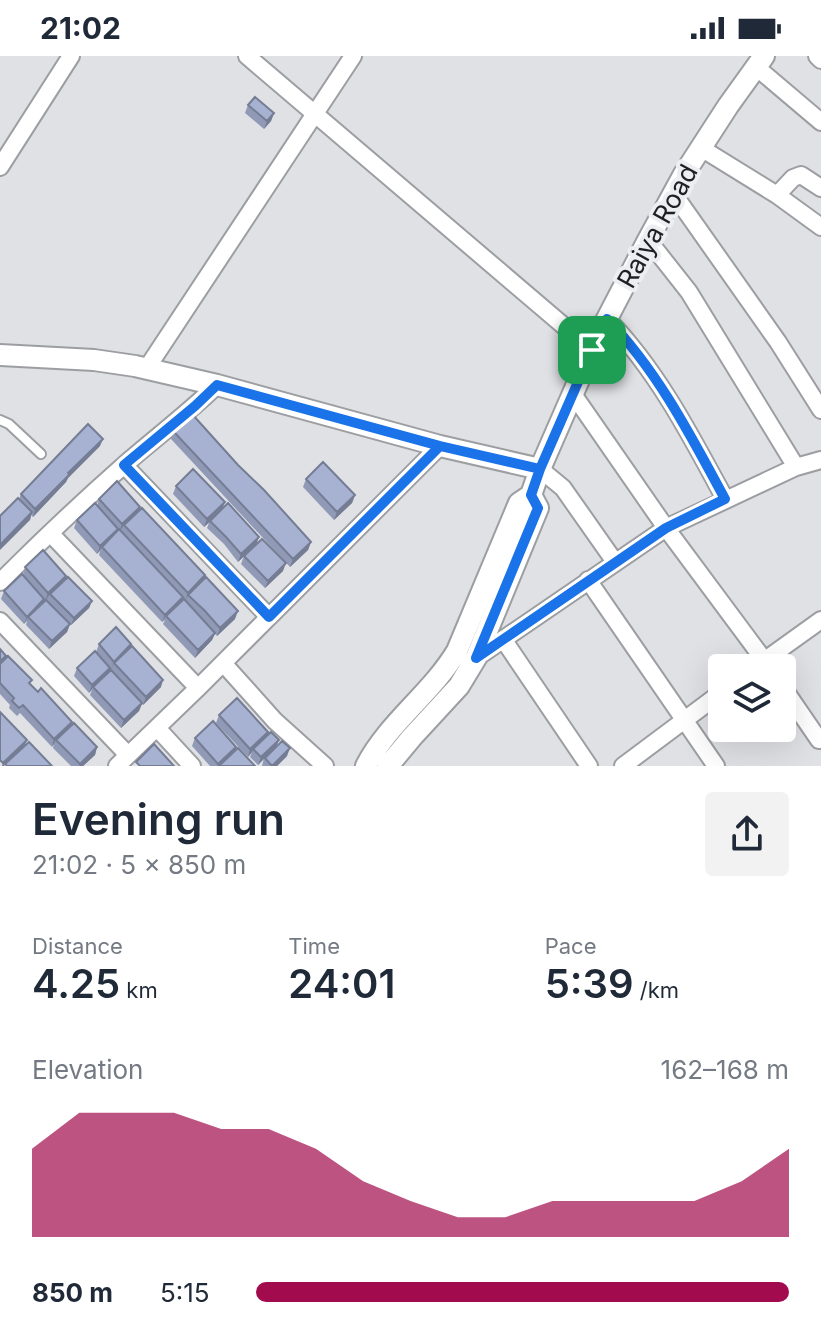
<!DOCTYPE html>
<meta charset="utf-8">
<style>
:root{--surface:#fff;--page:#f2f2f3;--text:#1f2937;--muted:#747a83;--accent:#a20b4d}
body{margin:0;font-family:Inter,sans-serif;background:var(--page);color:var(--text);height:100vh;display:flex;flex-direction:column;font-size:30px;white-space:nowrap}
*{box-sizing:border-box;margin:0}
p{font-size:26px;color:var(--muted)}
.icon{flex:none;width:44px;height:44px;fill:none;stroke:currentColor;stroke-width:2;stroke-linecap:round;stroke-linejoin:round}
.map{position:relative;height:710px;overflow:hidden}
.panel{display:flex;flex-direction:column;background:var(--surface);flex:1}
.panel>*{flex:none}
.fabs{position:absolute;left:708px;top:598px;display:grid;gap:16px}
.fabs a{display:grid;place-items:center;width:88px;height:88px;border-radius:8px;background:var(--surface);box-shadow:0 8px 32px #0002;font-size:40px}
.pin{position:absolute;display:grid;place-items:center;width:68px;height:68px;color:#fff;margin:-34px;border-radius:16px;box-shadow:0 4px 12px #0006}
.round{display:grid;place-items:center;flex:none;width:84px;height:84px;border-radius:8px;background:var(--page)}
.summary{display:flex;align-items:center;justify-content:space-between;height:136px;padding:0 32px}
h1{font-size:44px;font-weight:600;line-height:60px}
.stats{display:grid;grid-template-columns:repeat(3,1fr);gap:12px;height:136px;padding:8px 32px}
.stats div{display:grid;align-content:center}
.stats b{font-size:40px;font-weight:600}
.stats small{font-size:22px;font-weight:400}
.stats p{font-size:22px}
.chart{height:224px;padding:16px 32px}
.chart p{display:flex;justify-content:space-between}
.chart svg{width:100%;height:144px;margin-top:8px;fill:var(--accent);opacity:.7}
ul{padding:0 32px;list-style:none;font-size:26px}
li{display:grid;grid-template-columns:128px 96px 1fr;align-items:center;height:60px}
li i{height:20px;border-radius:10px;background:var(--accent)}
.status{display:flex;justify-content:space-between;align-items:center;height:56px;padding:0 40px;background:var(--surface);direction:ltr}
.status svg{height:22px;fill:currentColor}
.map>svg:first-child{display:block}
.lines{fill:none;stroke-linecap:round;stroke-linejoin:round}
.service-casing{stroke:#9c9ea2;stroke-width:12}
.minor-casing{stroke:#9c9ea2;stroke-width:20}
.tertiary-casing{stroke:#9c9ea2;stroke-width:24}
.service{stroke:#fff;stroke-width:8}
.minor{stroke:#fff;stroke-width:16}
.tertiary{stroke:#fff;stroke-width:20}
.wall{fill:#9099b5}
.shaded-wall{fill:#757d94}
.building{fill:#a7b2d3;stroke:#757d94;stroke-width:2}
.route-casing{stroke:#fff;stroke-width:16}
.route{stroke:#1a73e8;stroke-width:10}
.labels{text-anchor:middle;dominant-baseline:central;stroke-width:8;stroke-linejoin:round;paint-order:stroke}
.street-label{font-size:26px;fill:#1f2021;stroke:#eceef2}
</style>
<div class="status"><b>21:02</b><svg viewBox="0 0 49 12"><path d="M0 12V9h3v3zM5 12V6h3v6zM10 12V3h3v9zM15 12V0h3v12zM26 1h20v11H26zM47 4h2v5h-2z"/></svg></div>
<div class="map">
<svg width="821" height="710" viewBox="0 0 821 710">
<rect width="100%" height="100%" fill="#dfe1e5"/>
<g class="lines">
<g class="service-casing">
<path id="service" d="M0 364 9 368 41 398"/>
</g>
<g class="minor-casing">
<path id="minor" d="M247 0 592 294
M817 0 821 4
M756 11 821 66
M701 92 777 139 821 171
M0 111 71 0
M673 137 778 286 821 354
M777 139 793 122 801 119 821 132
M648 184 689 236 796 411
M607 263C657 314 691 380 725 443
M147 312 353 0
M573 338 666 472 770 612
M124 409 269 561
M540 413 563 432 615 506
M50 477 198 632
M588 524 716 710
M0 526C40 486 81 447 123 410 154 383 187 358 217 329
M0 565 128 699
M503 583 589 710
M476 602 666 472 796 411 821 404
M223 607 275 665 325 710
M754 612 821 564
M782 630 819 684
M157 672 192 710
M117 710 198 632 440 390
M623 710 722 636"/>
</g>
<g class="tertiary-casing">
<path id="tertiary" d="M0 299 94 304 135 310 217 329 440 390 540 413
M366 710C388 667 432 637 457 595L519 447 531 439 540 413 598 280 648 184 684 118 728 50 764 0
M388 710 412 681 459 630 476 602 538 452 531 439"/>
</g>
<use href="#service" class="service"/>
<use href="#minor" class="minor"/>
<use href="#tertiary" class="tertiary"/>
</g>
<path class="wall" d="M248 49 274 57 271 65 264 73 245 57Z
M174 376 238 409 311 486 308 494 290 511 171 383Z
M100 390 68 422 66 426 33 461 31 459 30 464 19 443 21 438Z
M306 423 355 439 352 447 334 464 303 431Z
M176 430 222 452 259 481 256 489 238 506 224 488 207 472 209 467 204 471 173 438Z
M99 443 140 451 139 455 205 519 204 524 235 563 217 580 215 578 212 584 195 602 163 568 165 564 162 566 99 499 100 495 97 498 74 472 77 464 97 450Z
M244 500 283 515 265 532 241 508Z
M25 511 66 520 64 524 92 545 89 552 71 569 70 568 67 576 49 593 26 569 27 565 24 568 1 543 4 535 23 519Z
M99 588H131L130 593 161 631 143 649 142 648 139 655 121 672 90 639 92 634 89 637 74 620 77 612 96 596Z
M0 593 4 604 71 669 97 691 95 699 83 710H71L53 692 54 688 52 691 20 657 17 660 9 652 10 649 0 638Z
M219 659 268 676 267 680 279 684 276 691 287 700 277 710H262L264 702 258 709 250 701 252 696 248 701 216 667Z
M195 682 234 696 255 710H210L192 690Z"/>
<path class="shaded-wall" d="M274 57 271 65 264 73 267 65Z
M103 383 100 390 68 422 66 426 33 461 35 453 68 417Z
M355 439 352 447 334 464 337 456Z
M225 446 222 454 204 471 207 463Z
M140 451 137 459 124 469 119 476 122 468Z
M32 456 30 464 0 494V489Z
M118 473 115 481 102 491 97 498 100 490Z
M259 481 256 489 238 506 241 498Z
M311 486 308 494 290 511 293 503Z
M286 507 283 515 265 532 268 525Z
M205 519 203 527 188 539 185 545 188 537Z
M66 520 63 527 50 538 45 545 48 537Z
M183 541 180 549 166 560 162 566 165 559Z
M44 543 42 551 28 561 24 568 27 561Z
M92 545 89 552 71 569 74 562Z
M238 555 235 563 217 580 220 572Z
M70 568 67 576 49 593 52 585Z
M215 577 212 584 195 602 198 594Z
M131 588 128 596 114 607 111 613 114 606Z
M110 612 107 620 93 631 89 637 92 629Z
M163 624 161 631 143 649 146 641Z
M142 647 139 655 121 672 124 664Z
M72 666 70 674 56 684 52 691 54 683Z
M268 676 265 683 253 693 252 696 248 701 250 693Z
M27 684 22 696 5 708 4 710H2L3 707Z
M279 684 276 691 258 709 261 701Z
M97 691 95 699 83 710H79Z
M236 691 233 699 220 710H217Z
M290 692 287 700 277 710H272Z"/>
<path class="building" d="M255 41 274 57 267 65 248 49Z
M192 358 238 409 264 434 311 486 293 503 174 376Z
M88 368 103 383 68 417 69 419 35 453 21 438Z
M323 406 355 439 337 456 306 423Z
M193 413 225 446 207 463 176 430Z
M117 425 140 451 122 468 99 443Z
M18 442 32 456 0 489V460Z
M95 447 118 473 100 490 77 464Z
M228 447 259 481 241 498 226 481 210 465Z
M142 452 205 519 188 537 124 469Z
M119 473 183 541 165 559 102 491Z
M262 483 286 507 268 525 244 500Z
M43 494 66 520 48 537 25 511Z
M22 518 44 543 27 561 4 535Z
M68 521 92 545 74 562 50 538Z
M206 521 238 555 220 572 205 555 188 539Z
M184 543 215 577 198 594 166 560Z
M46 544 70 568 52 585 28 561Z
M116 571 131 588 114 606 99 588Z
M132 590 163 624 146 641 114 607Z
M0 593 6 600 0 605Z
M95 595 110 612 92 629 77 612Z
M8 600 32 624 29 627 38 636 41 632 72 666 54 683 23 649 19 652 12 645 14 642 0 627V608Z
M111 614 142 647 124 664 93 631Z
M237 642 268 676 250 693 219 659Z
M0 656 27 684 3 707 0 704Z
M213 665 236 691 218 708 195 682Z
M74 667 97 691 80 708 56 684Z
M271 676 279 684 261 701 253 693Z
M282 685 290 692 272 710 265 702Z
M29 686 52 710H7L5 708Z
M154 688 174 710H140L136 706Z
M238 692 255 710H221L220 709Z"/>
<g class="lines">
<g class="route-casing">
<path id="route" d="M592 294 540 413 440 390 269 561 124 409 195 350 217 329 440 390 540 413 531 439 538 452 476 602 666 472 725 443C691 380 657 314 607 263L592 294"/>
</g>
<use href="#route" class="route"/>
</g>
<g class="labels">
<g class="street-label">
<text transform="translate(657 170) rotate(-61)">Raiya Road</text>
</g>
</g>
</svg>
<div class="fabs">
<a><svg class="icon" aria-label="layers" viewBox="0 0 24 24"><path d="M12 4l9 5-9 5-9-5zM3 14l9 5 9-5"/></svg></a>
</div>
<div class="pin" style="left:592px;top:294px;background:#1e9e55"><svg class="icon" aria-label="arrive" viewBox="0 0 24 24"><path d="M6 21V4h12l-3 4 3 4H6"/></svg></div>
</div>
<section class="panel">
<div class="summary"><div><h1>Evening run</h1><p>21:02 · 5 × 850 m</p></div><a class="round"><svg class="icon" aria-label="share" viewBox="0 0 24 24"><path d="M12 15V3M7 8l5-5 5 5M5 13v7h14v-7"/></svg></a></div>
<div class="stats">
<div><p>Distance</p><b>4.25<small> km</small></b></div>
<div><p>Time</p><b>24:01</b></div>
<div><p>Pace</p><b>5:39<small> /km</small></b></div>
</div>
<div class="chart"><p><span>Elevation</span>162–168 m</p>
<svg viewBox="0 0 160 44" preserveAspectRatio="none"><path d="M0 44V17L10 6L20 6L30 6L40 11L50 11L60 17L70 27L80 33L90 38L100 38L110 33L120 33L130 33L140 33L150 27L160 17V44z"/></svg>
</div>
<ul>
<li><b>850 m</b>5:15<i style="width:100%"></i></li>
</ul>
</section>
